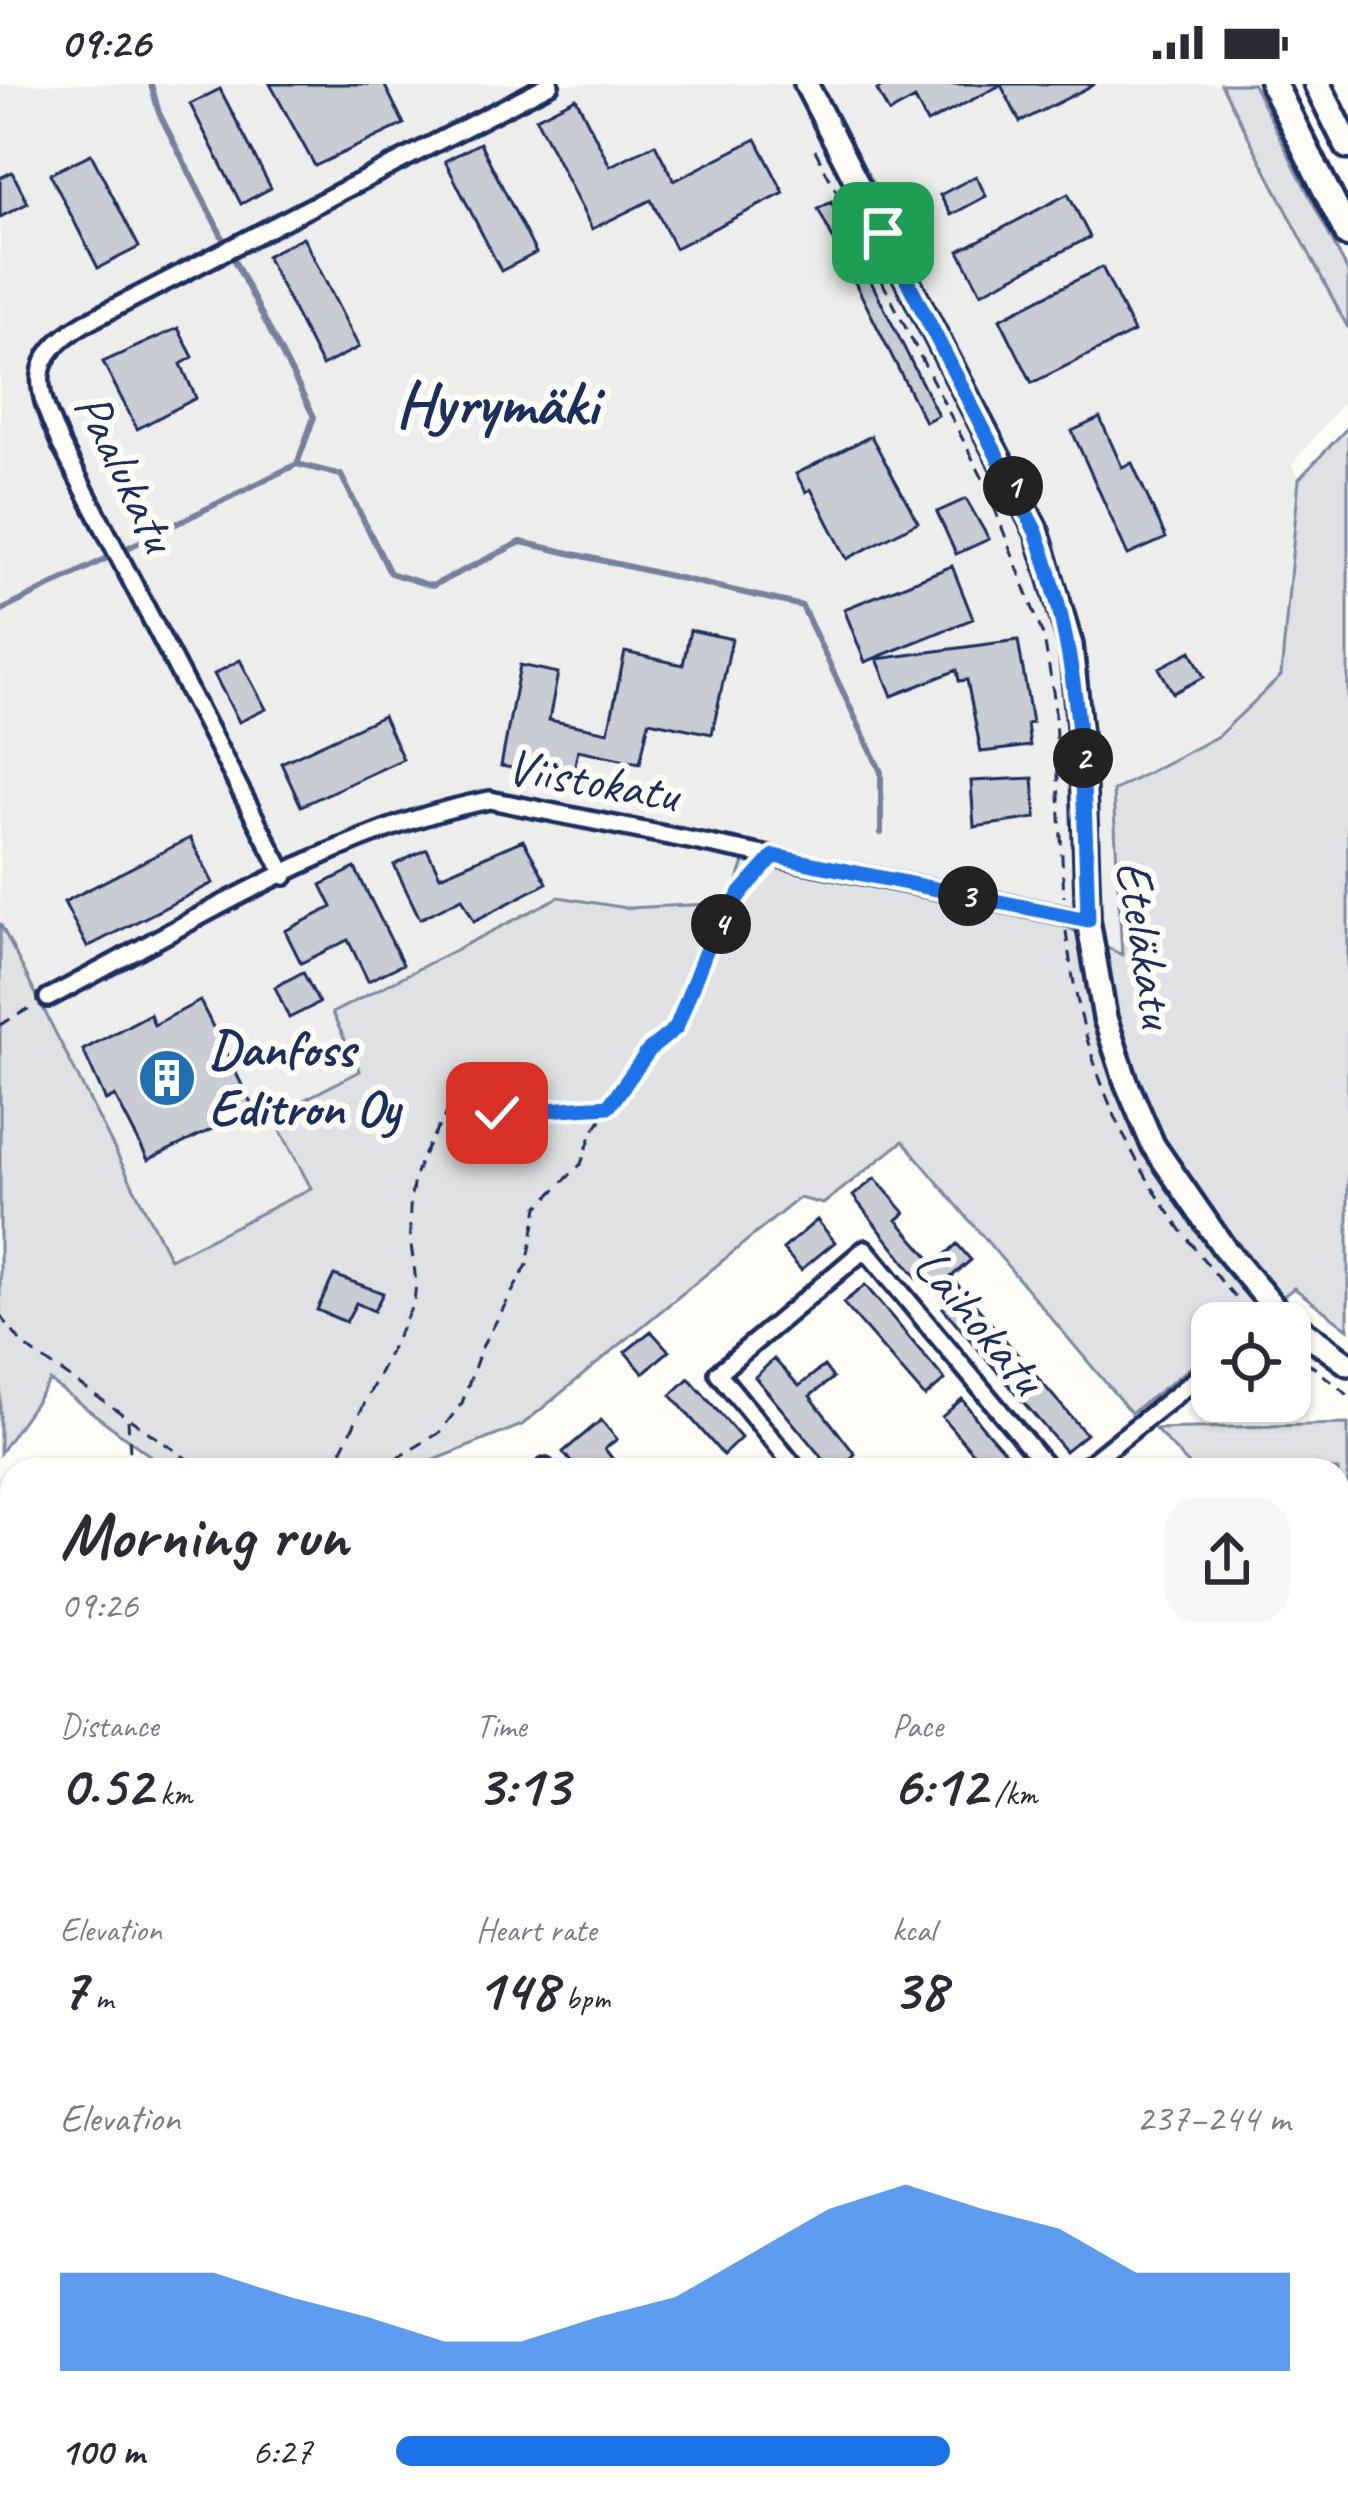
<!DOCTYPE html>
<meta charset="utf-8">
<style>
:root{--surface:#fff;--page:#f7f7f7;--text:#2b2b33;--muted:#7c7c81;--accent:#1a73e8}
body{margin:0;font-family:Caveat,sans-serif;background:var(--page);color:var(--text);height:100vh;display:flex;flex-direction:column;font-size:45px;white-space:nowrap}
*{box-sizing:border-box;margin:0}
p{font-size:39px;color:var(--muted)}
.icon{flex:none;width:66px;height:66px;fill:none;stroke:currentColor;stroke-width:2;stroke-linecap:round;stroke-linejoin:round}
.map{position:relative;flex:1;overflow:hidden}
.side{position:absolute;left:0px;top:1374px;width:1350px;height:1062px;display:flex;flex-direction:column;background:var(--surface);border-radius:36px 36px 0 0;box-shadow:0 3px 9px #0004}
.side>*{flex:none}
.buttons{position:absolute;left:1191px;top:1218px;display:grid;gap:24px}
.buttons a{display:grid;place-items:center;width:120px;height:120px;border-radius:24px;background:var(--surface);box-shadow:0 3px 9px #0004;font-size:60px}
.pin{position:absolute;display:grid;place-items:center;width:102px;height:102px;color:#fff;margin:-51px;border-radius:24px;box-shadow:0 6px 18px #0006}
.km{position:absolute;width:60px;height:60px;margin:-30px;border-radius:50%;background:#222;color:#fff;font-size:33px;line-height:60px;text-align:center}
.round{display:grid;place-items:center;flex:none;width:126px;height:126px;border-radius:36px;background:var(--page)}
.headline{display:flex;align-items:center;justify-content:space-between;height:204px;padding:0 60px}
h1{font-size:66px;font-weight:800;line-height:90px}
.metrics{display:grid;grid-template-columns:repeat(3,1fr);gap:18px;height:204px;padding:12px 60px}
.metrics div{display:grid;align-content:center}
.metrics b{font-size:60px;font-weight:800}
.metrics small{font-size:33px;font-weight:400}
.metrics p{font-size:33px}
.chart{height:336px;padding:24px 60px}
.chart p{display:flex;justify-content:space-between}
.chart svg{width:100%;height:216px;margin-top:12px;fill:var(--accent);opacity:.7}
ul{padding:0 60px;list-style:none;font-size:39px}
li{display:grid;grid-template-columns:192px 144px 1fr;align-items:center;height:90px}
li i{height:30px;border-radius:15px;background:var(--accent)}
.status{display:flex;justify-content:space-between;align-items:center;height:84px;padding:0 60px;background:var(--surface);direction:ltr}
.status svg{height:33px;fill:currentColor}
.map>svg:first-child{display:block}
.built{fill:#edeeec}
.green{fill:#e0e1e3;stroke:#7e88a0;stroke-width:3}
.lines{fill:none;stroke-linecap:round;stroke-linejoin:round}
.stream{stroke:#76819c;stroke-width:6}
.building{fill:#c9ccd3;stroke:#1b2f5e;stroke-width:3}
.minor-casing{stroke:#1b2f5e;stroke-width:24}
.tertiary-casing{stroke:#1b2f5e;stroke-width:27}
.secondary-casing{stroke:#1b2f5e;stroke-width:30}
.trunk-casing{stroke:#1b2f5e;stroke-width:33}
.path{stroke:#1b2f5e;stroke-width:3;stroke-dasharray:12 9;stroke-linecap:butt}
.minor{stroke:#fdfcf7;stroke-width:15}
.tertiary{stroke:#fdfcf7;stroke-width:18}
.secondary{stroke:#fdfcf7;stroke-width:21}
.trunk{stroke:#fdfcf7;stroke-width:24}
.route-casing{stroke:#fff;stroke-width:24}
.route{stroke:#1a73e8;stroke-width:15}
.labels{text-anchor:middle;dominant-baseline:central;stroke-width:12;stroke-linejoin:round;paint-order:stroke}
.street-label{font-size:51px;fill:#1b2f5e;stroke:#fdfcf7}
.poi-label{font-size:51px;font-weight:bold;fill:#1b2f5e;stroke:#fdfcf7;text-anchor:start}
.district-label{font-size:63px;font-weight:bold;fill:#1b2f5e;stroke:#fdfcf7}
</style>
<div class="status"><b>09:26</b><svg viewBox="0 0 49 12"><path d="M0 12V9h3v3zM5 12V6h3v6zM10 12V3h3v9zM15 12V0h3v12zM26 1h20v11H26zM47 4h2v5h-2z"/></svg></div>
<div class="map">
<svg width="1348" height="2436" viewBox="0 0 1348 2436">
<rect width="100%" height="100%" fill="#fdfcf7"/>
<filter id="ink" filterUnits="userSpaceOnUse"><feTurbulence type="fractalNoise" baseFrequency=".00833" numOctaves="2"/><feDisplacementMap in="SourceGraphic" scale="24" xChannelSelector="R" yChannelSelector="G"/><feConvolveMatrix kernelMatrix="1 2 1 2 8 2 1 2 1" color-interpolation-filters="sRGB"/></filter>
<g filter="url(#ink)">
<path class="built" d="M0 0H1221L1348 244V312L1292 381 1299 395 1282 591 1218 652 1114 708 1123 872 1051 835 745 774 732 819 626 824 559 813 333 928 361 987 311 1103 170 1176 0 839Z"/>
<path class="green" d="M1221 0H1253L1348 188V244Z
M1348 343V1245L1294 1204 1248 1239H1212V1267L1131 1329 903 1057 823 1120 799 1114 522 1341 410 1386H169L50 1297 0 1369V839L170 1175 311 1104 273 1032 360 987 332 929 559 813 626 824 731 819 745 774 1051 835 1122 871 1113 707 1218 652 1281 592 1299 395Z
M1348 1340V1660L1338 1677V1386H1194L1155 1345Z
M1348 2363V2436H1108L1188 2424H1338V2368Z
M202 2424H377L369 2436H198Z"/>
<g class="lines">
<path class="stream" d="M151 0 159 29 314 333 297 380
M0 527 297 380 341 391 390 489 432 502 521 458 802 522 881 688V749"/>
</g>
<path class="building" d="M270 0H384L404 40 315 82Z
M887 0H1095L1020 38 1001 1 927 39 915 15 889 29 877 6Z
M220 5 271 104 241 120 190 20Z
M576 14 610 82 655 60 674 97 756 55 784 109 675 164 651 116 592 145 536 34Z
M480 59 536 169 501 187 445 77Z
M91 70 139 163 98 184 50 90Z
M12 88 28 119 0 133V94Z
M976 92 986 112 951 131 940 111Z
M1068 110 1090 153 981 209 959 167Z
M831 118 938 331 925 338 818 125Z
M303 153 359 263 322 282 266 172Z
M1102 183 1134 248 1032 299 1000 235Z
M178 244 193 273 181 280 196 314 137 345 103 278Z
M1100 334 1122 383 1132 379 1166 454 1128 471 1072 347Z
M871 352 918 438 847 475 811 405 806 408 796 390Z
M966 415 989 455 956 470 937 428Z
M952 482 973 535 865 578 844 525Z
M690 546 732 555 712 650 649 637 640 679 578 666 574 685 541 679 539 689 501 682 520 581 558 589 549 636 608 648 625 568 683 581Z
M1018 556 1032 639 1027 640 1030 662 981 668 967 596 959 597 957 586 892 612 877 575Z
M1191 567 1204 593 1173 609 1159 584Z
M240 576 266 625 239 638 214 590Z
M383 632 403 675 301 722 281 679Z
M1033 694 1036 734 974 743 971 697Z
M190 754 213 799 87 863 64 818Z
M523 756 547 799 474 837 462 814 420 835 394 781 427 765 440 792Z
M355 784 403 880 368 897 348 856 301 879 285 847 332 823 321 801Z
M303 888 319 919 289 934 275 903Z
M200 917 254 1025 148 1076 115 1012 106 1017 83 966 150 930 154 941Z
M875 1094 905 1129 897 1136 935 1180 957 1160 971 1176 951 1193 1086 1350 1065 1367 943 1224 948 1220 923 1190 918 1195 853 1112Z
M817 1136 835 1158 801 1186 783 1165Z
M334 1191 383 1209 374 1227 356 1219 346 1238 317 1226Z
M865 1201 945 1296 925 1313 843 1219Z
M651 1247 669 1267 643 1289 625 1268Z
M774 1275 799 1302 824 1282 833 1294 810 1312 855 1370 850 1375 860 1386H832L755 1293Z
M689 1294 741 1354 723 1371 671 1311Z
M962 1315 981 1341 1021 1386H988L942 1333Z
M601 1336 617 1355 605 1365 621 1386H577L563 1368Z"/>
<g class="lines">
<g class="minor-casing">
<path id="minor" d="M285 792 61 361C36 304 24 275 85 239L550 0
M48 914C186 843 338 744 490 716L1088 836
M545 1384 546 1386
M797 1386 718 1289 865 1165 1049 1386
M1082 1386 1212 1282
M0 1612 12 1591
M0 1746 12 1753
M1338 1793 1348 1798
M1338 2010 1348 2015
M1338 2221 1348 2225
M0 2282 12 2277
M739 2424 745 2436"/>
</g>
<g class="tertiary-casing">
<path id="tertiary" d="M1338 2326 1348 2320
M887 2436 937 2424"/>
</g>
<g class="secondary-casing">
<path id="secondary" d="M806 0 1037 448 1071 561 1083 680 1088 836 1105 934 1126 998 1153 1061 1224 1164 1278 1228 1348 1280"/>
</g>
<g class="trunk-casing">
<path id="trunk" d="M1273 0 1348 150
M1317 0 1348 62"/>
</g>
<path class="path" d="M815 66 985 399 1044 554 1054 613 1064 813
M1066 847C1085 1009 1148 1121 1258 1238
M0 941 35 921
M0 1231 23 1261 203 1386
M1290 1264 1348 1311
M121 1386 130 1368 128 1336
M332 1386 413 1220C420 1193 410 1172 410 1145 408 1093 421 1073 446 1030L452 1026 561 1029 607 1022
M377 1386 439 1349 462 1319 481 1265 527 1181 538 1123 581 1080 592 1049 650 965 676 945 709 859 740 810 762 789
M1338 1709 1348 1690
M1338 2356 1348 2349
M1182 2434 1183 2436
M784 2436 788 2424
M1068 2436 1159 2424"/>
<use href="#minor" class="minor"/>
<use href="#tertiary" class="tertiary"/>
<use href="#secondary" class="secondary"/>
<use href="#trunk" class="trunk"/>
</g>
</g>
<g class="lines" filter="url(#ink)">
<g class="route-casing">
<path id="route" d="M497 1029 609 1022 650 965 676 944 709 859 740 810 774 772 1088 836C1084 702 1083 575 1036 448L883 149"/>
</g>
<use href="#route" class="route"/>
</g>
<defs>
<g id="building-disc" transform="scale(3)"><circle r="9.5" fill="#1f6fb2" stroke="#fdfcf7"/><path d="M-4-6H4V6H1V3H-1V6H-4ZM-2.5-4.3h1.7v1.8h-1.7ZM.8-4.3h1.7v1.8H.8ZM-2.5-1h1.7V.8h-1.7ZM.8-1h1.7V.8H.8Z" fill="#fff"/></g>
</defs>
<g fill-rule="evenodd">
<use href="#building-disc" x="167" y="994"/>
</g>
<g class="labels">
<g class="street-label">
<text transform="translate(126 388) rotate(64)">Paalukatu</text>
<text transform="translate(593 696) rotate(10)">Viistokatu</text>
<text transform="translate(1146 860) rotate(81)">Eteläkatu</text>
<text transform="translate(980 1237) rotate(50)">Laihokatu</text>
</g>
<g class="poi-label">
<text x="209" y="965">Danfoss<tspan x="209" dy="59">Editron Oy</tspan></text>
</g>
<g class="district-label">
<text x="497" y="319">Hyrymäki</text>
</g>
</g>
</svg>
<div class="buttons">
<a><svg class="icon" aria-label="locate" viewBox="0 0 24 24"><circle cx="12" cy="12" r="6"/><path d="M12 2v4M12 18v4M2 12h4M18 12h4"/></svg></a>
</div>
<div class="pin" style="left:883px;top:149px;background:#1e9e55"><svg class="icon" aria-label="arrive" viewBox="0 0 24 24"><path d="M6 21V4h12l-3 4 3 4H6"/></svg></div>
<div class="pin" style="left:497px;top:1029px;background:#d93025"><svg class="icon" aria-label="check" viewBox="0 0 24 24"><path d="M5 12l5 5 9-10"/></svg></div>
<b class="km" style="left:1013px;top:402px">1</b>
<b class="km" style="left:1083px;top:674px">2</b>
<b class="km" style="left:968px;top:812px">3</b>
<b class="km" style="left:721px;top:840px">4</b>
<section class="side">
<div class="headline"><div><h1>Morning run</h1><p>09:26</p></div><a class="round"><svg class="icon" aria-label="share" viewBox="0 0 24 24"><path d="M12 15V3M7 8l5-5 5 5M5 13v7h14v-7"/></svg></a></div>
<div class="metrics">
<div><p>Distance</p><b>0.52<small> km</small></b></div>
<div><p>Time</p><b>3:13</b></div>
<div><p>Pace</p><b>6:12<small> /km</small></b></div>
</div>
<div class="metrics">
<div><p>Elevation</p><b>7<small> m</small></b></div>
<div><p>Heart rate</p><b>148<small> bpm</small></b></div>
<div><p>kcal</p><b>38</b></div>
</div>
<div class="chart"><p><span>Elevation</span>237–244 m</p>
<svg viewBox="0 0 160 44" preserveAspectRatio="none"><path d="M0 44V24L10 24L20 24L30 29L40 33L50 38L60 38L70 33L80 29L90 20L100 11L110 6L120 11L130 15L140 24L150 24L160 24V44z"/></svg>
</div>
<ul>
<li><b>100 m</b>6:27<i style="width:62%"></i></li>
</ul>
</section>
</div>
